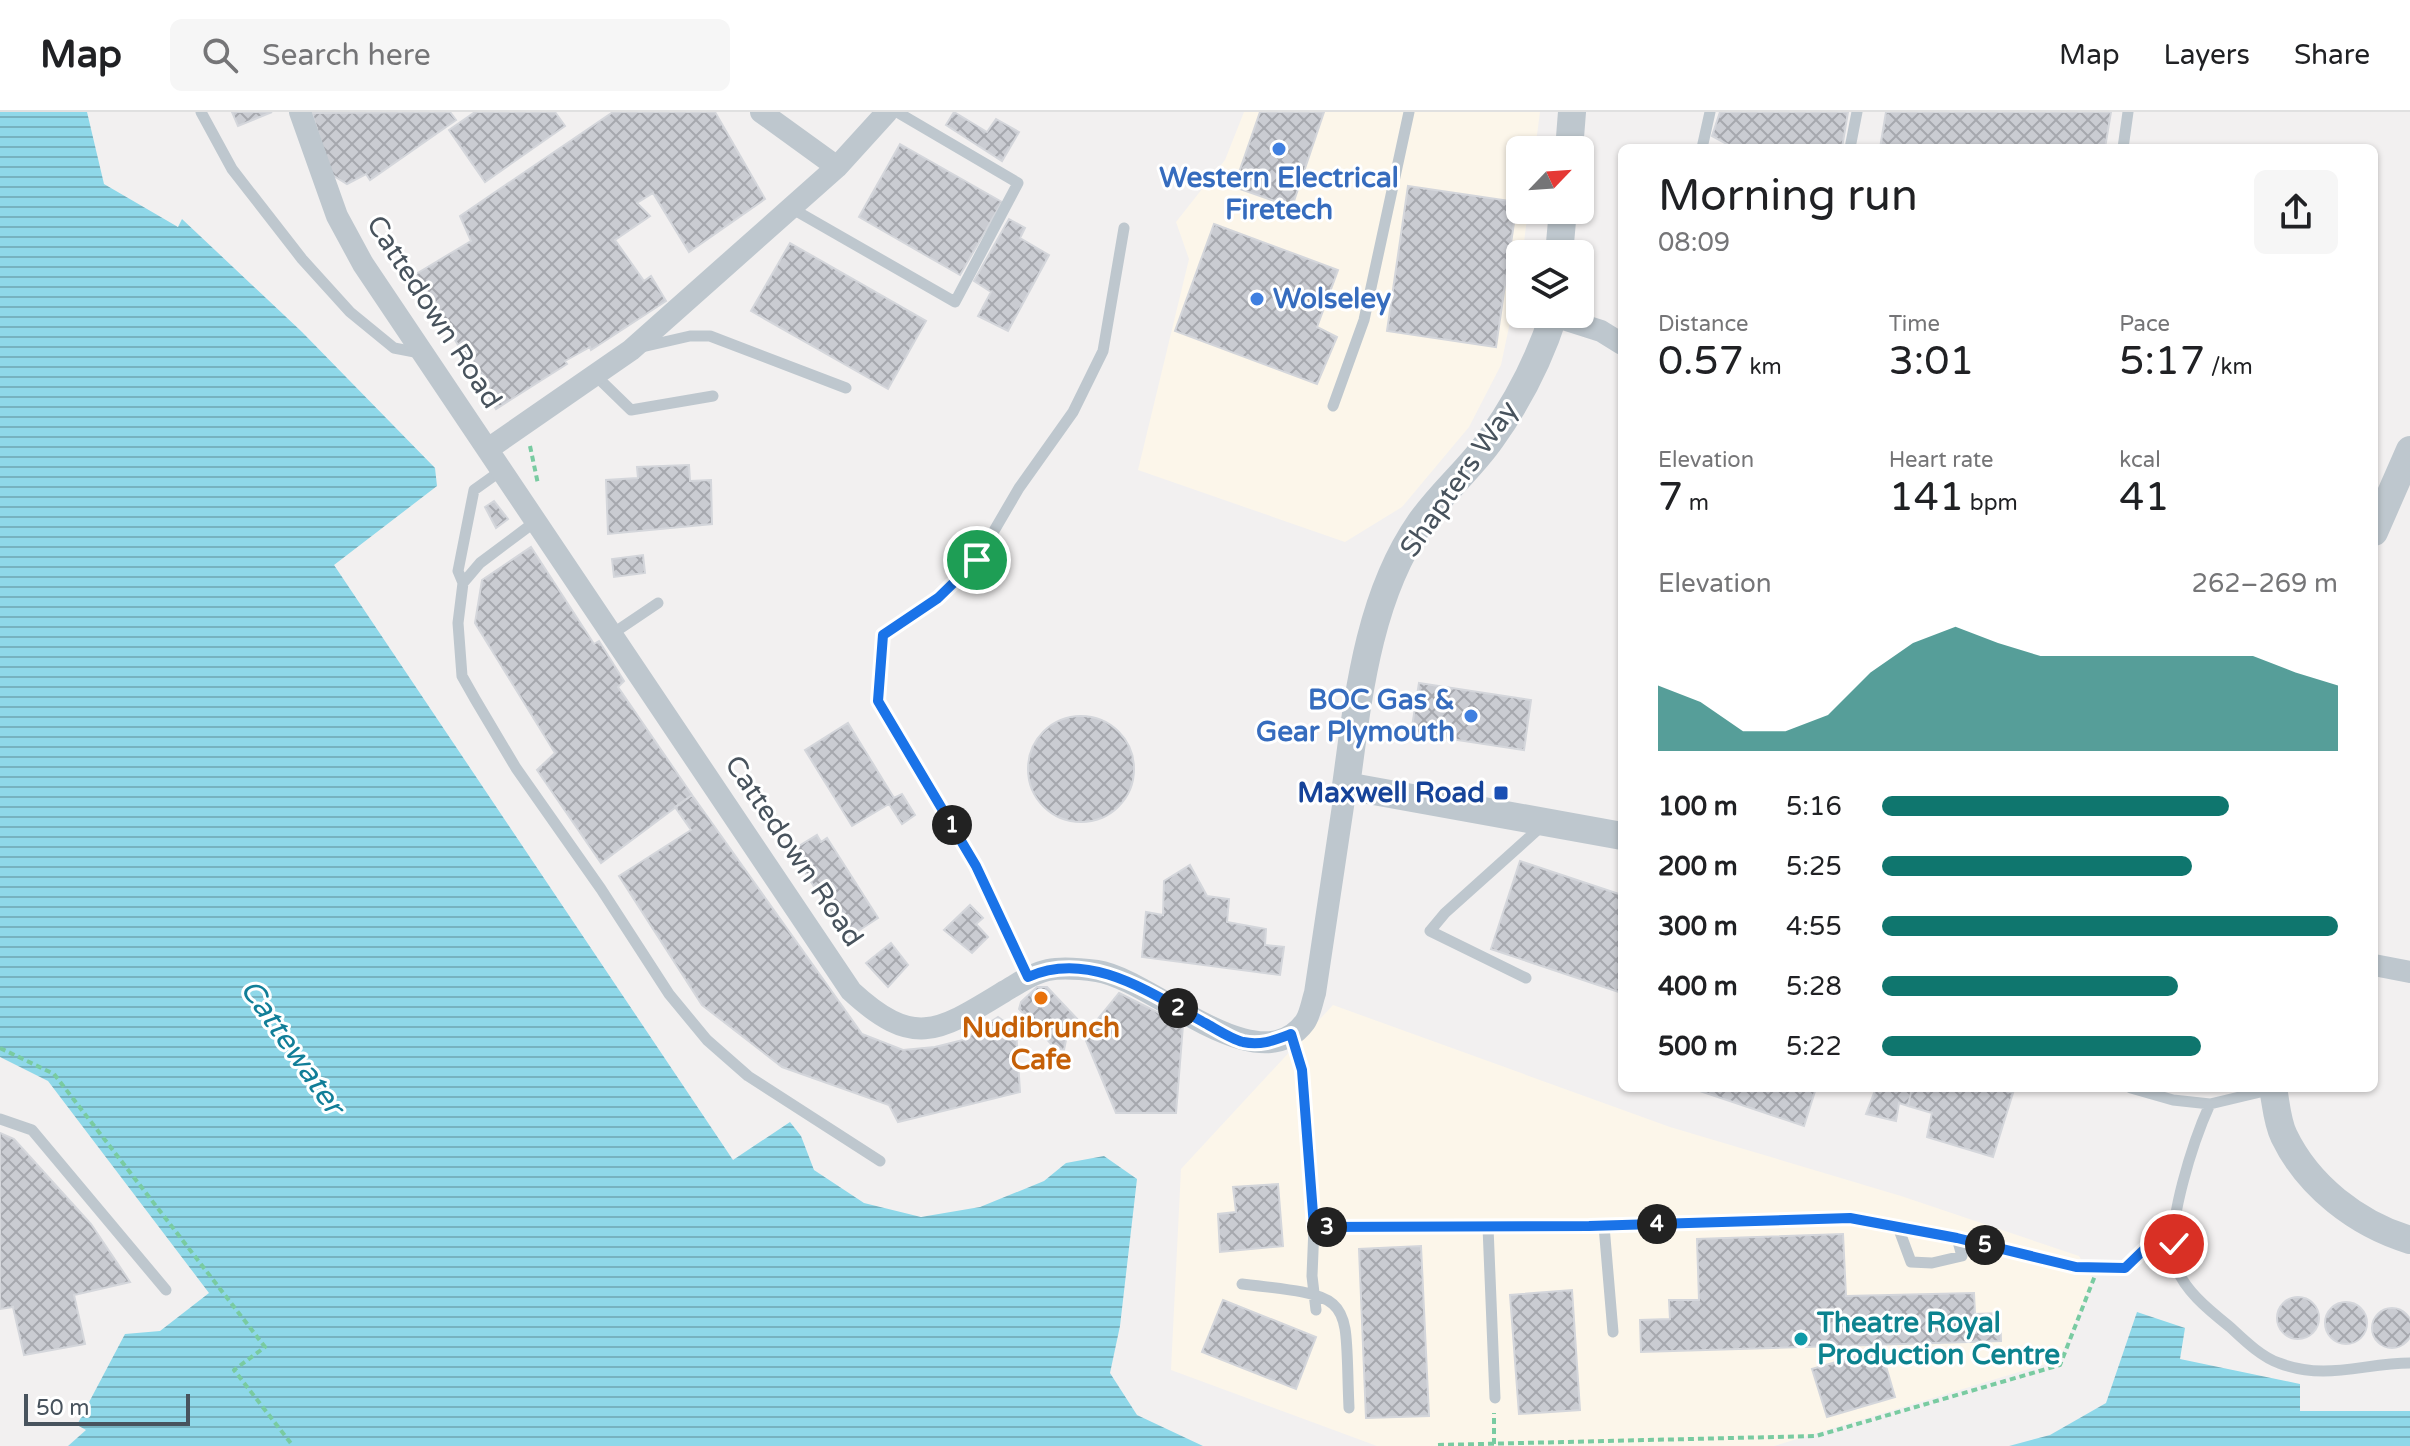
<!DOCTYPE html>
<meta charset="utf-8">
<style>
:root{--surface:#fff;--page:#f6f6f6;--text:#202124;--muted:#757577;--line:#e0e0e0;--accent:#0f766e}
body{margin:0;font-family:"Varela Round",sans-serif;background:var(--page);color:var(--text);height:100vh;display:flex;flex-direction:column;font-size:30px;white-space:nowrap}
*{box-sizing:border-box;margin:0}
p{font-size:26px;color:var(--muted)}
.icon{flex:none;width:44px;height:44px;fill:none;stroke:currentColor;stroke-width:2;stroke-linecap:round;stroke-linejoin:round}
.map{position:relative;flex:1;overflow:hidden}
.side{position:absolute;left:1618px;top:32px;width:760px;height:948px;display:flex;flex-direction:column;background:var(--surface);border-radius:12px;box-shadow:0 2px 6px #0004}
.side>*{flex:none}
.needle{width:52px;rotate:65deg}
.tools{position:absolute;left:1506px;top:24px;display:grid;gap:16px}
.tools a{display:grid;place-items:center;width:88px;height:88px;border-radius:12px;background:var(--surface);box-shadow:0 2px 6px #0004;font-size:40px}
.scale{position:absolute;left:24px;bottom:20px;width:166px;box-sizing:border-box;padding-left:8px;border:4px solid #48535d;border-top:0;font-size:22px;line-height:28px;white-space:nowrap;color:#48535d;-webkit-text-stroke:6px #fff;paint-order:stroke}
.pin{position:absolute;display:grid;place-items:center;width:68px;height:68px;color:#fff;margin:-34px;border:4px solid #fff;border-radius:50%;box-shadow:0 2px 8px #0007}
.km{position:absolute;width:40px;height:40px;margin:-20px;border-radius:50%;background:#222;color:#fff;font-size:22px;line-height:40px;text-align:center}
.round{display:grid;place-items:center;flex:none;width:84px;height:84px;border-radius:12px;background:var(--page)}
.headline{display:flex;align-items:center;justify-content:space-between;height:136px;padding:0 40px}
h1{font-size:44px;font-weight:600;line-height:60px}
.metrics{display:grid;grid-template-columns:repeat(3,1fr);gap:12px;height:136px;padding:8px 40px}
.metrics div{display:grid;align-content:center}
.metrics b{font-size:40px;font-weight:600}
.metrics small{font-size:22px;font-weight:400}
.metrics p{font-size:22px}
.chart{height:224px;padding:16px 40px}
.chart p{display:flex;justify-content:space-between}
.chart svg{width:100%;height:144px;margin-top:8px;fill:var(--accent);opacity:.7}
ul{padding:0 40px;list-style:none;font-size:26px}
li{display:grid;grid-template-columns:128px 96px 1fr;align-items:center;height:60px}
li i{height:20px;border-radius:10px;background:var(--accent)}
header{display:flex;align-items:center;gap:48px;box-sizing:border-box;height:112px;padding:0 40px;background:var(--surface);border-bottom:2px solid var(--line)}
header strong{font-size:38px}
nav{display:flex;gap:44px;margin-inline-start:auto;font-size:28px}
.search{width:560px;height:72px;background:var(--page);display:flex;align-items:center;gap:20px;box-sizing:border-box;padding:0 28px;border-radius:12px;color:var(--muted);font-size:30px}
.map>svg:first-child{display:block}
.commercial{fill:#fcf6ea}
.water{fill:url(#water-rules)}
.building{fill:url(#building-cross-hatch);stroke:#d4d6db;stroke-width:2}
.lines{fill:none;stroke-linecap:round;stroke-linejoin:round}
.path{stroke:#79cba1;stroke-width:4;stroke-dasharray:6 4;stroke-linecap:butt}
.service{stroke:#bec7ce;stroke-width:11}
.minor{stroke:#bec7ce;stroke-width:22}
.tertiary{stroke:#bec7ce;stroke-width:28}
.route-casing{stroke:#fff;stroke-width:16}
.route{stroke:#1a73e8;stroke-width:10}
.shop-dot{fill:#3f7fe0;stroke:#fff;stroke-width:3}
.transit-dot{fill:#1a4fb4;stroke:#fff;stroke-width:3}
.food-dot{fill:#e8710a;stroke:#fff;stroke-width:3}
.culture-dot{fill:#0f9aa8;stroke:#fff;stroke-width:3}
.labels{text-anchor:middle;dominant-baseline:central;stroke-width:6;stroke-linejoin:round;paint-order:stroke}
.shop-label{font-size:28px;font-weight:bold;fill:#366cbe;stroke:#fff}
.street-label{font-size:28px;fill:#48535d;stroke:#fff}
.transit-label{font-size:28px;font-weight:bold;fill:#164399;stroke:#fff;text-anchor:end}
.food-label{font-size:28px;font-weight:bold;fill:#c56008;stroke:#fff}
.culture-label{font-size:28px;font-weight:bold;fill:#0d838f;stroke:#fff;text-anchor:start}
.water-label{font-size:30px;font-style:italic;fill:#117e98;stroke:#fff}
</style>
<header>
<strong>Map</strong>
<div class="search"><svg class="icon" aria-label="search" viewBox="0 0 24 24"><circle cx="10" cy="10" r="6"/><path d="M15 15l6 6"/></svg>Search here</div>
<nav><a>Map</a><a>Layers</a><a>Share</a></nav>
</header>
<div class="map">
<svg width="2410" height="1334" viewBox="0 0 2410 1334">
<defs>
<pattern id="water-rules" width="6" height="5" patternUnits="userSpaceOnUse" patternTransform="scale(2)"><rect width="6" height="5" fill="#8fd8e9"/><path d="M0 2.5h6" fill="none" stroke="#77b2c0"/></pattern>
<pattern id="building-cross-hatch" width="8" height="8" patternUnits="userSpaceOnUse" patternTransform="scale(2)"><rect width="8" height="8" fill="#caccd2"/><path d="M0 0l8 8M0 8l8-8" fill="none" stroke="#a6a8ae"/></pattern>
</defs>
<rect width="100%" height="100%" fill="#f2f0f0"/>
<path class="commercial" d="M1244 0H1540L1535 38H1520V98H1528L1520 162 1501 253 1469 315 1402 395 1345 430 1138 358 1189 147 1176 110 1225 48Z
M1333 893 1670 1015 1901 1084 2079 1144 2093 1167 2059 1248 1774 1334H1377L1171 1258 1181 1057Z"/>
<path class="water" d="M0 0H87L104 72 178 115 182 107 302 220 435 356 437 374 334 453 733 1048 790 1010 801 1024 814 1058 864 1091 921 1105 980 1095 1044 1069 1066 1051 1104 1044 1137 1067 1120 1214 1110 1261 1137 1303 1203 1334H68L86 1318 77 1313 125 1222 160 1219 209 1181 48 969 0 945Z
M2137 1200 2185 1216 2180 1247 2300 1272V1299H2410V1334H2009L2050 1323 2106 1291Z"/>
<path class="building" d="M232 0H272L238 14Z
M450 0 456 8 370 68 366 62 347 72 331 62 312 1Z
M475 0H555L565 14 485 70 449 18Z
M613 0H715L765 87 689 140 653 81 637 91 650 104 615 128 644 169 651 164 666 189 591 238 590 235 565 249 567 252 496 297 416 162 471 129 460 104Z
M954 0 987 20 996 7 1019 20 1002 49 946 13Z
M1260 0H1324L1292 95 1234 75Z
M1720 0H1848L1842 36H1734L1712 24Z
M1886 0H2111L2105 36H1880Z
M900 32 1002 90 960 163 859 105Z
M1408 74 1517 90 1496 235 1387 219Z
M1009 107 1025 116 1020 126 1049 143 1008 219 978 204 991 180 974 169Z
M1214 112 1338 158 1317 215 1337 225 1317 272 1175 219Z
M790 131 926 209 888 277 751 199Z
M689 353 690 369 711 368 712 412 608 422 606 368 638 366 637 355Z
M494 389 508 407 496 416 485 395Z
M531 435 594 532 599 529 624 569 618 575 692 683 601 751 537 658 555 641 475 511 482 468Z
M643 443 645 461 614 465 612 447Z
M1419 571 1531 588 1524 638 1411 621Z
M1028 657a53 53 0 1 1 106 0a53 53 0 1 1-106 0Z
M848 611 894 686 902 682 915 703 902 712 889 692 852 714 805 638Z
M692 683 862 922 903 938 935 935 963 928 998 905 1016 918 1020 980 898 1010 889 993 782 955 702 893 619 764 691 718 675 695Z
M817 723 821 730 827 726 878 806 847 826 799 751 801 748 794 737Z
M1520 749 1622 783V881L1491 837Z
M1190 753 1207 784 1229 787 1227 810 1266 817 1265 833 1284 835 1280 863 1142 845 1146 800 1163 803 1164 769Z
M970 793 983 806 976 812 988 825 972 841 944 818Z
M891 831 908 853 888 875 866 851Z
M1037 875H1047L1082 912 1066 928 1064 938 1054 935 1019 897 1021 890Z
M1119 881 1183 913 1176 1001H1116L1084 924Z
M1691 976H1816L1804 1014Z
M1876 976H1912L1908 994 1899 991 1896 1009 1866 1002Z
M1912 976H1997L2013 981 1993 1045 1927 1025 1932 1001 1908 994Z
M0 1021 14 1027 91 1112 130 1170 74 1183 85 1232 24 1243 13 1195 0 1197Z
M1278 1072 1283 1134 1220 1140 1218 1102 1236 1100 1233 1075Z
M1843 1122 1846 1184 1974 1181 1975 1202 2000 1201 2001 1229 1641 1240 1640 1208 1670 1207 1669 1188H1699L1697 1127Z
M1421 1134 1429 1304 1366 1306 1359 1137Z
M1572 1178 1580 1298 1519 1302 1510 1183Z
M2277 1206a21 21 0 1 1 42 0a21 21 0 1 1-42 0Z
M1223 1188 1316 1225 1296 1277 1202 1240Z
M2325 1211a21 21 0 1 1 42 0a21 21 0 1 1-42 0Z
M2372 1216a20 20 0 1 1 40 0a20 20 0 1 1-40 0Z
M1881 1237 1895 1285 1827 1305 1812 1257Z"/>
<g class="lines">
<path class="path" d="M530 334 538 372
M0 936 54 962 265 1235 234 1258 293 1334
M1975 1130 2076 1155 2125 1156 2158 1125
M1494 1332V1301
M1438 1333 1816 1324 2060 1253 2098 1156"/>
<path class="service" d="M201 0 232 57 302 147 350 200 394 236 420 241
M1702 36 1710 0
M1850 36 1857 0
M2123 36 2128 0
M791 96 955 190 1018 71 897 0
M642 235 690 224H710L846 276
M595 263 631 298 713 284
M1333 294 1364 208 1409 0
M536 409 480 451 463 471 458 511 462 564 475 587 516 656 601 777 669 882 707 928 748 964 880 1049
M463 471 458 459 474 378 502 358
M612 522 658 491
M1028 865 976 754 878 589 883 523 938 486 977 448 1019 376 1073 300 1103 239 1124 116
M1526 866 1430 819 1445 801 1543 713
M1291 922 1302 958 1314 1115 1589 1114 1850 1106 1957 1126 1962 1144 1932 1151 1911 1150 1898 1115
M2131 976 2173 988 2210 992
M2273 977 2210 992C2194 1027 2165 1114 2175 1151 2182 1177 2210 1199 2230 1215 2243 1227 2261 1245 2279 1251 2326 1269 2364 1251 2410 1251
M0 1007 32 1018 166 1178
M1604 1114 1613 1220
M1314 1115 1312 1164 1316 1198
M1488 1115 1495 1286
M1242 1172C1359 1185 1344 1184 1349 1296"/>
<path class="minor" d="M300 0 337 104 363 152 851 879C914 937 938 920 1005 879 1019 871 1033 861 1048 858 1063 855 1082 857 1097 859 1152 867 1258 974 1305 910 1310 903 1312 890 1315 881L1346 674
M761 0 837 55
M1554 204 1601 219 1622 232
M488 337 631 238 837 55 887 0
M2374 853 2410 860"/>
<path class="tertiary" d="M1569 38 1572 0
M1559 142 1563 98
M1554 202C1540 246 1518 289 1491 327 1470 357 1441 381 1420 411 1368 486 1358 586 1346 674L1622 724
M2374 420 2410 338
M2273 976C2276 991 2277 1010 2284 1024 2308 1074 2357 1112 2410 1128"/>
</g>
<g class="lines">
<g class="route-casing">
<path id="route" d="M977 448 938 486 883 523 878 589 976 754 1028 865C1090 837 1152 882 1205 911 1216 917 1231 927 1243 930 1261 934 1275 928 1291 922L1302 958 1314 1115 1589 1114 1850 1106 1957 1126 2076 1155 2125 1156 2156 1126 2175 1116 2174 1132"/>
</g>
<use href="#route" class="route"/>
</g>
<g class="shop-dot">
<circle cx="1279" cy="37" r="8"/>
<circle cx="1257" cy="187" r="8"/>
<circle cx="1471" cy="604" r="8"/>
</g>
<rect class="transit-dot" x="1493" y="673" width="16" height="16" rx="4"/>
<circle class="food-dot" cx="1041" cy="886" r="8"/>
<circle class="culture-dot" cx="1801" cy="1227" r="8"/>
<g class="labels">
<g class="shop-label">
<text x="1279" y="66">Western Electrical<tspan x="1279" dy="32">Firetech</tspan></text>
<text x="1273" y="187" text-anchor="start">Wolseley</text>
<text x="1455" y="588" text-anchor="end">BOC Gas &amp;<tspan x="1455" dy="32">Gear Plymouth</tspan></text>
</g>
<g class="street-label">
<text transform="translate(434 200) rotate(57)">Cattedown Road</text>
<text transform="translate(1459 367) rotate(-55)">Shapters Way</text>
<text transform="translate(794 739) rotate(56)">Cattedown Road</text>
</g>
<g class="transit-label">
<text x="1485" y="681">Maxwell Road</text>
</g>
<g class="food-label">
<text x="1041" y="916">Nudibrunch<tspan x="1041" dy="32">Cafe</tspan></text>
</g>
<g class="culture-label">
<text x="1817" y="1211">Theatre Royal<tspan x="1817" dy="32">Production Centre</tspan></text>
</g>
<g class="water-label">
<text transform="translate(292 935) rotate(55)">Cattewater</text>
</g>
</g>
</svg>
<div class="tools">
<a><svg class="needle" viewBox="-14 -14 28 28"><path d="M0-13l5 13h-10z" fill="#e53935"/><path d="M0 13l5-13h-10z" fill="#757577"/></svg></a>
<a><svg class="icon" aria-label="layers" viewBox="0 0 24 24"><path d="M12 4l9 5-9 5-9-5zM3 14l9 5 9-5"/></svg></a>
</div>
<div class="scale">50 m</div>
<div class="pin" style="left:977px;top:448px;background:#1e9e55"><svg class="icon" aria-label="arrive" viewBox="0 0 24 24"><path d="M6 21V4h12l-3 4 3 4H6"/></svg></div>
<div class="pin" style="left:2174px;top:1132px;background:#d93025"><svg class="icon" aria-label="check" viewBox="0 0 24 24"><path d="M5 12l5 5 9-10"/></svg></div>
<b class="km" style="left:952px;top:713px">1</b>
<b class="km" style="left:1178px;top:896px">2</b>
<b class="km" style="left:1327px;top:1115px">3</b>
<b class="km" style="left:1657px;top:1112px">4</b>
<b class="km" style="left:1985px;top:1133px">5</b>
<section class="side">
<div class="headline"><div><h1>Morning run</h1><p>08:09</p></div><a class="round"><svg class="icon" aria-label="share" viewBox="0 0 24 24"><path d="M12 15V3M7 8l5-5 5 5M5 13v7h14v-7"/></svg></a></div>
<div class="metrics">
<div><p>Distance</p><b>0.57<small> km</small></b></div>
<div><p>Time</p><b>3:01</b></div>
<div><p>Pace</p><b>5:17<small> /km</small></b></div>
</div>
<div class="metrics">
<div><p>Elevation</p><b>7<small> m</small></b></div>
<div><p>Heart rate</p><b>141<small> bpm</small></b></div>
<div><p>kcal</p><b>41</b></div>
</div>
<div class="chart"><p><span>Elevation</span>262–269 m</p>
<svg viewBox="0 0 160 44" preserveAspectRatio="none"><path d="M0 44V24L10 29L20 38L30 38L40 33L50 20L60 11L70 6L80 11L90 15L100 15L110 15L120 15L130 15L140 15L150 20L160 24V44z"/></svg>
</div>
<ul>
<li><b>100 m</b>5:16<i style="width:76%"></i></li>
<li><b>200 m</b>5:25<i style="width:68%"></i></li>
<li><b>300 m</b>4:55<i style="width:100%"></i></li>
<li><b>400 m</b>5:28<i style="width:65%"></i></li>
<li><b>500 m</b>5:22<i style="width:70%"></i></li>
</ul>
</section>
</div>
